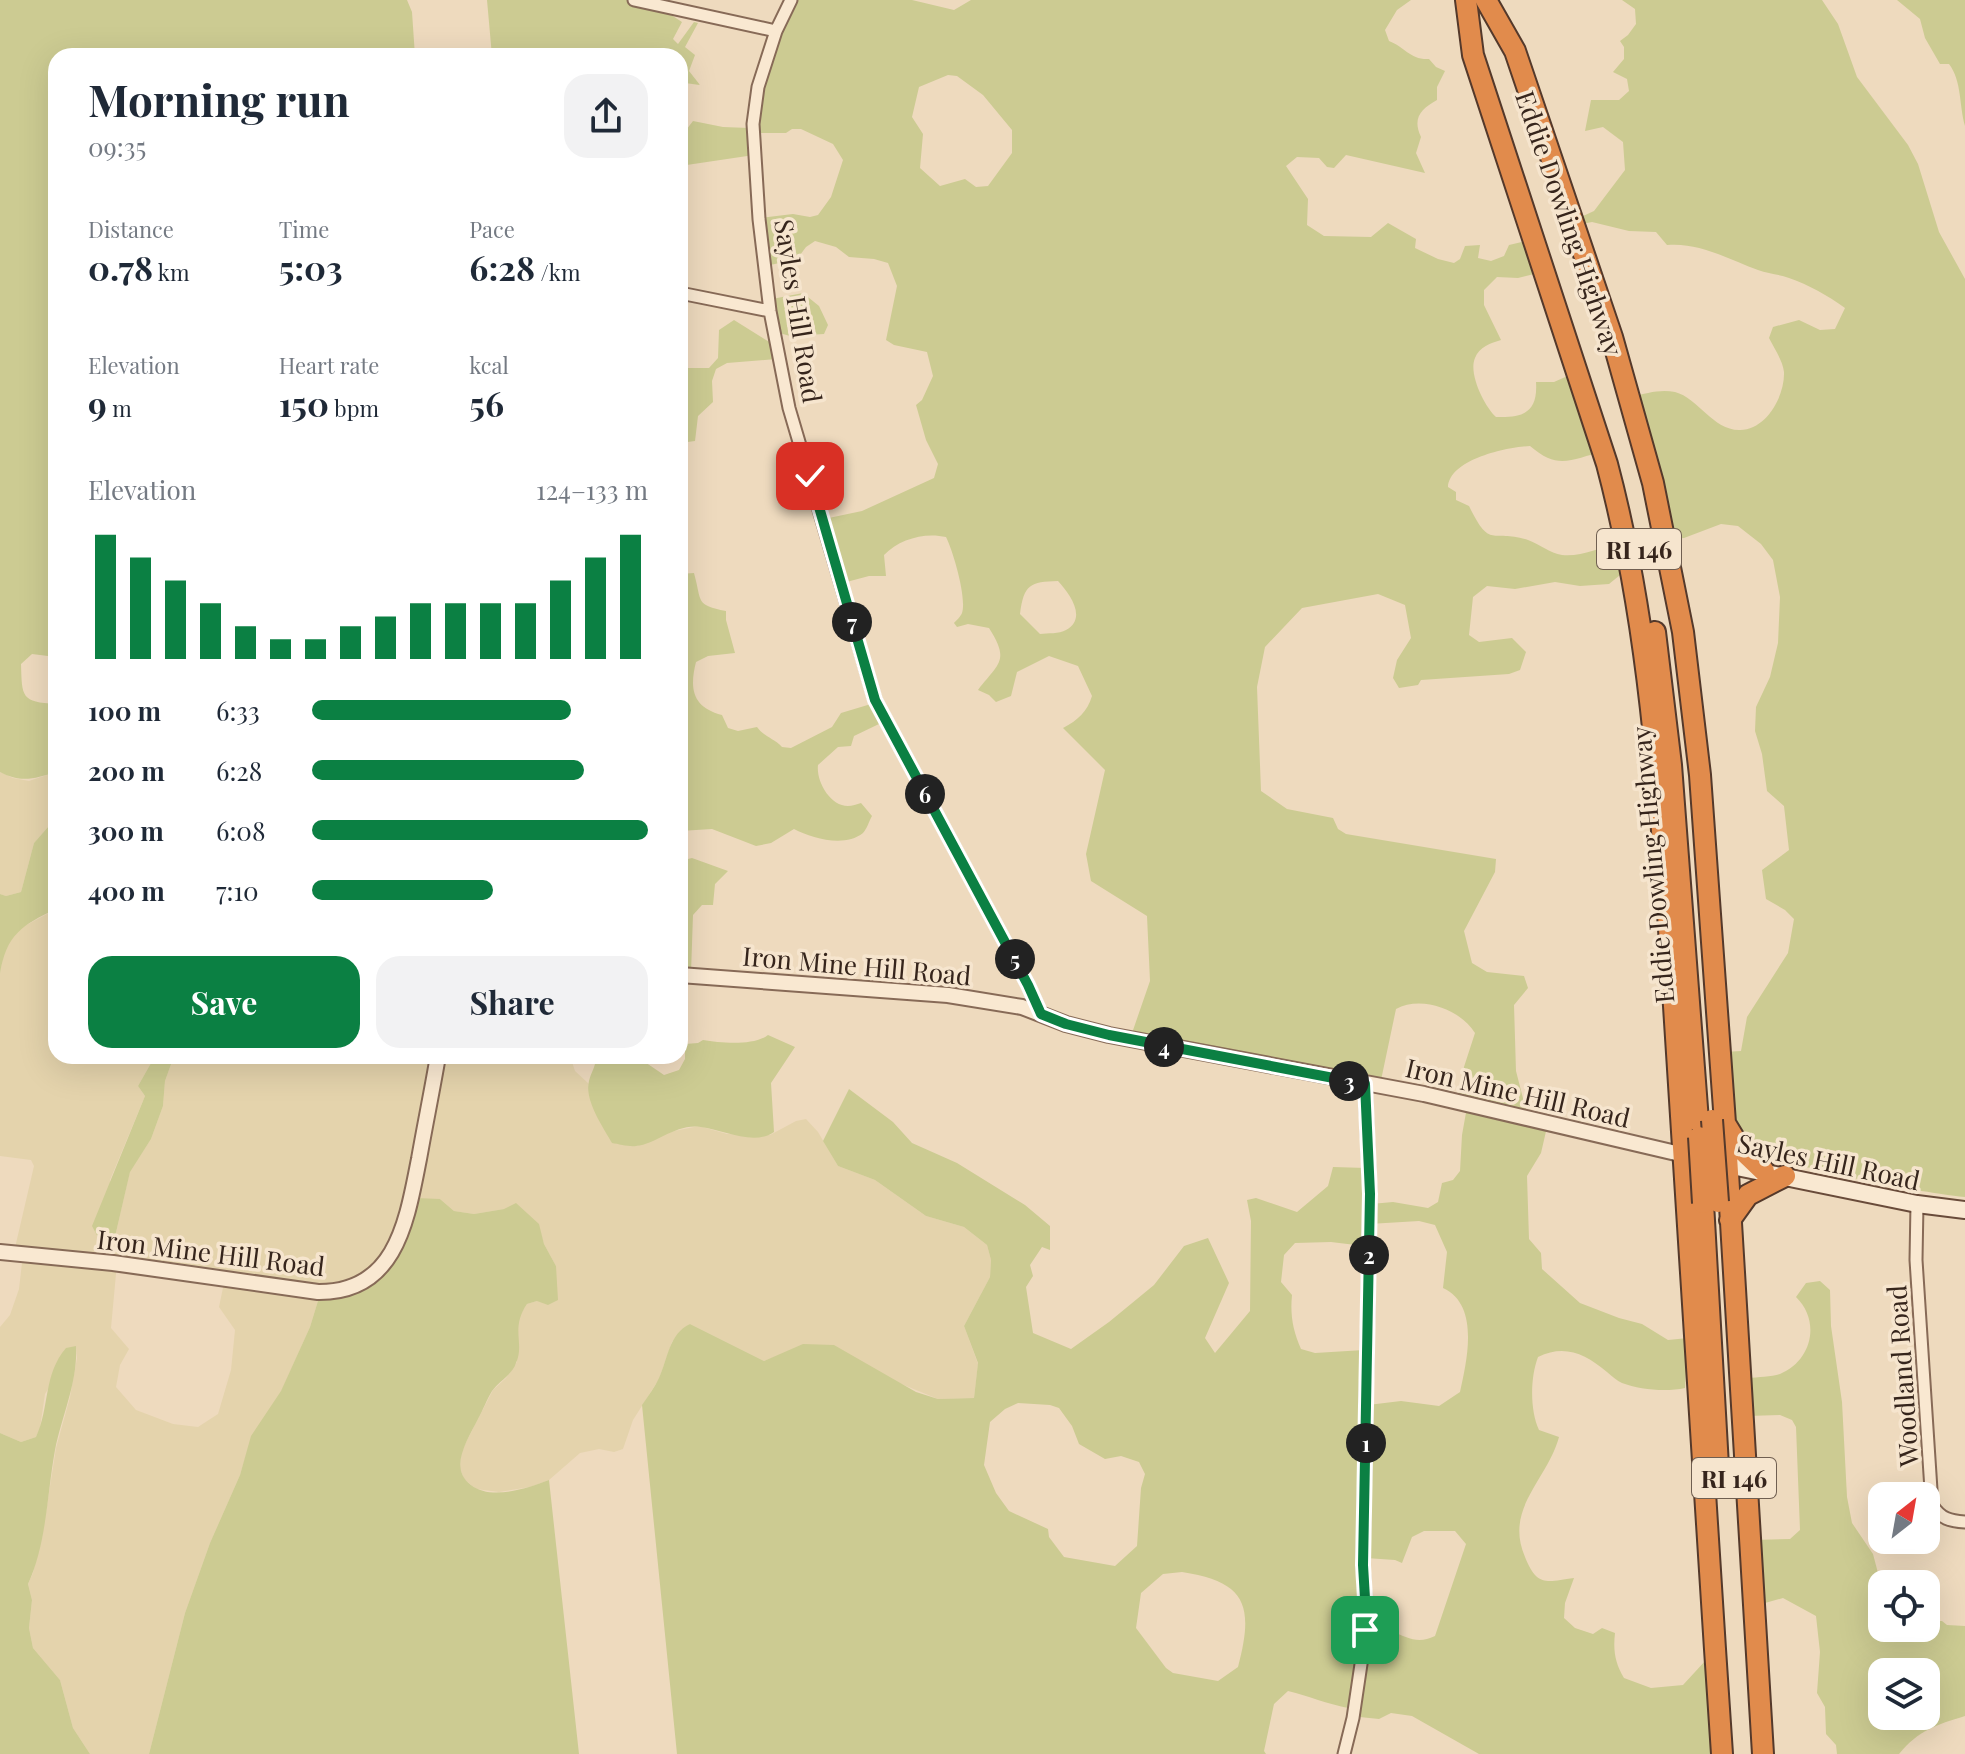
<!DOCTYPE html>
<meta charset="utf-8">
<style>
:root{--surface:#fff;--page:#f2f2f3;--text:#1f2937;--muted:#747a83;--accent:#0b8043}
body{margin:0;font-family:"Playfair Display",serif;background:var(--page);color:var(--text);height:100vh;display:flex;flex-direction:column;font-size:30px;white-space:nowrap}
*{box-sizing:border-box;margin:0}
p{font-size:26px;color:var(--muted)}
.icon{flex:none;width:44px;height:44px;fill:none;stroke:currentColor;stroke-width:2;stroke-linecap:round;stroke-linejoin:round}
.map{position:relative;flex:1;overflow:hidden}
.details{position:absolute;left:48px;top:48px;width:640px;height:1016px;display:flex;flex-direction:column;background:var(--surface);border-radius:24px;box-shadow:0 8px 32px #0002}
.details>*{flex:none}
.needle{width:52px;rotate:31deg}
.buttons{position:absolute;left:1868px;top:1482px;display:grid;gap:16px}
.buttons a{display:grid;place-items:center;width:72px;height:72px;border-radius:16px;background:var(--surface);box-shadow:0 8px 32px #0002;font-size:40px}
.pin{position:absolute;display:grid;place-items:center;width:68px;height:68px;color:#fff;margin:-34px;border-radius:16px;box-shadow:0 4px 12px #0006}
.km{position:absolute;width:40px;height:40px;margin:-20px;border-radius:50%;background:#222;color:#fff;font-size:22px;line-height:40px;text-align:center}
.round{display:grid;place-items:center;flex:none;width:84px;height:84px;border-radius:24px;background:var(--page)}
.head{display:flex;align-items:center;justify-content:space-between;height:136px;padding:0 40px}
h1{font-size:44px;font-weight:700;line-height:60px}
.figures{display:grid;grid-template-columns:repeat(3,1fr);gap:12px;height:136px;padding:8px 40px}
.figures div{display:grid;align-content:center}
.figures b{font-size:34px;font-weight:700}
.figures small{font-size:22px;font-weight:400}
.figures p{font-size:22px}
.chart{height:224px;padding:16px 40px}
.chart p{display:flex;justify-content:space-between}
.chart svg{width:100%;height:144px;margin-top:8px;stroke:var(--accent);stroke-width:6}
.button{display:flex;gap:16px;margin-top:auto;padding:16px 40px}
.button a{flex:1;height:92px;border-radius:24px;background:var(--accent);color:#fff;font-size:32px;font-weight:700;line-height:92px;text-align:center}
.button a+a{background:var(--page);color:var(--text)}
ul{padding:0 40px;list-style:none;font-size:26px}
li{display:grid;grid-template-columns:128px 96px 1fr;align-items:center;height:60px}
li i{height:20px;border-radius:10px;background:var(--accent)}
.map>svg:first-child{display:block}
.farmland{fill:#e4d3ac;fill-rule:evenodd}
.green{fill:#cccb92;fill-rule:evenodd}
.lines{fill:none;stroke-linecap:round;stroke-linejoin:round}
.minor-casing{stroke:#876a57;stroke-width:15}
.tertiary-casing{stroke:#876a57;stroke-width:18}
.secondary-casing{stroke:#694b3a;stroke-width:20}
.motorway-casing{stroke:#54392b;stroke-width:24}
.minor{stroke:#f9e8d1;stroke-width:11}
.tertiary{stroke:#f9e8d1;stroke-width:14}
.secondary{stroke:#f9e8d1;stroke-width:16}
.motorway{stroke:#e18b4c;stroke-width:20}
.motorway-bridge-casing{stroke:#54392b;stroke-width:24;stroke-linecap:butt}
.motorway-bridge{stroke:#e18b4c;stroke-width:20}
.route-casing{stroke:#fff;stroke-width:16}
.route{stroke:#0b8043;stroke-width:10}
.labels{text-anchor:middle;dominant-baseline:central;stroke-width:7;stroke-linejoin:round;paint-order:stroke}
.shield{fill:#f6e5ce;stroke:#705f51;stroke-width:2}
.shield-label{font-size:24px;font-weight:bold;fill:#36251c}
.street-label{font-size:26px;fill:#36251c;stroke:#f6e5ce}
</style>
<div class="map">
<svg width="1965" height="1754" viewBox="0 0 1965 1754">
<rect width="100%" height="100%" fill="#eedabe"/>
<path class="farmland" d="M0 772 13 778 29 781 56 772V826L48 827 34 843 21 892 6 896 0 894Z
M56 909V1056H155L138 1086 145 1096 110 1180 114 1241 130 1171 151 1139 163 1106 165 1081 174 1056H570L575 1071 588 1083 593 1107 637 1146 669 1132 699 1126 727 1134 770 1135 796 1121 806 1119 818 1132 838 1166 875 1180 926 1216 964 1227 987 1245 991 1260 990 1277 964 1326 978 1364 974 1398 938 1399 899 1383 777 1356 764 1361 690 1324 672 1342 659 1379 633 1420 623 1449 614 1452 599 1449 580 1453 549 1480 530 1487 499 1492 476 1489 464 1479 460 1468 462 1450 493 1390 506 1378 517 1362 518 1318 527 1304 537 1301 556 1266 544 1244 538 1224 504 1209 474 1214 454 1211 440 1199 380 1267 321 1291 310 1327 281 1392 252 1436 240 1475 210 1543 185 1613 149 1754H90L73 1728 60 1680 33 1648 29 1628 32 1600 28 1584 33 1573 46 1512 56 1448 70 1397 77 1358 76 1346 45 1394 40 1428 36 1437 21 1442 0 1433V1327L10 1315 19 1289 23 1254 14 1252 34 1166 31 1160 0 1156V974L3 954 10 940 21 928ZM117 1263 225 1278 219 1307 235 1330 231 1370 218 1414 198 1427 173 1424 136 1410 116 1387 120 1365 129 1349 111 1328Z"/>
<path class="green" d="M0 0H407L412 12 415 56H56V627L48 656 32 654 21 664C22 697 21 702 56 704V772C34 779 21 783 0 772Z
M487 0H648L682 22 673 39 678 44 694 22 698 23 685 47 695 55 689 71 700 85 685 83 680 74V56H492Z
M791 0H912L954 10 971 0H1411L1397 10 1385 30 1389 41C1405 47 1410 60 1429 59L1436 67 1445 71 1437 87V100C1421 109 1412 118 1421 137L1416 153 1425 173 1346 155 1334 168 1327 167 1319 158 1297 157 1286 166 1308 199 1307 225 1324 236 1371 237 1388 223 1416 239 1415 248 1438 259 1454 263 1460 259 1465 246 1480 245 1478 258 1491 261 1504 256 1509 245 1539 238 1550 270 1518 278 1497 277 1484 290V305L1501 340C1491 343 1479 347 1475 358 1468 374 1485 407 1496 417 1524 418 1538 412 1536 382H1554L1581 370 1605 451C1571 459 1559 471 1530 446 1507 447 1450 459 1448 487L1456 492V500L1469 506C1491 551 1491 528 1528 540 1539 544 1550 553 1562 555 1581 557 1600 548 1617 543L1630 567 1609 584 1580 586 1555 582 1515 589 1487 586 1473 597 1469 635 1479 642 1512 638 1526 652 1520 670 1509 674 1421 680 1418 685 1399 688 1393 678 1397 660 1411 638 1405 605 1378 594 1302 608 1265 647 1257 687 1261 791 1287 809 1333 818 1338 829 1346 834 1496 859 1495 872 1464 931 1472 963 1487 972 1524 976 1528 988 1514 1005 1516 1071 1527 1114 1547 1127 1541 1153 1527 1176 1529 1239 1541 1253 1542 1269 1580 1303 1619 1318 1642 1324 1668 1340 1688 1338 1685 1388C1667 1392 1640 1390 1622 1383 1617 1381 1612 1376 1607 1372 1585 1354 1565 1344 1538 1357 1530 1378 1530 1411 1539 1430L1559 1437C1547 1481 1504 1508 1525 1557 1537 1587 1546 1582 1574 1578L1565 1603 1564 1618 1575 1628 1593 1634 1602 1628 1615 1633C1613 1650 1615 1663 1624 1678L1651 1688 1683 1685 1706 1660 1712 1754H1479L1412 1716 1391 1713 1379 1719 1350 1716 1348 1708C1327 1704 1309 1696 1288 1691L1274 1704 1264 1751 1266 1754H677L642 1405C648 1396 655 1387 659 1378 668 1358 669 1334 690 1324L764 1361 803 1344 834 1345 916 1392 938 1399 974 1398 978 1363 964 1326 990 1277 991 1260 987 1245 964 1227 926 1216 875 1180 838 1166 823 1141 849 1089 893 1122 912 1143 957 1163 1025 1205 1050 1226V1250L1042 1247 1030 1265 1033 1276 1026 1287 1033 1333 1071 1349 1109 1322 1154 1285 1184 1246 1208 1238 1229 1283 1205 1338 1215 1353 1250 1311 1251 1221 1247 1200 1256 1198 1297 1212 1328 1186 1333 1167 1366 1168 1371 1204 1393 1202 1428 1208 1438 1202 1442 1183 1453 1180 1460 1171 1462 1135 1467 1107 1457 1101 1462 1073 1475 1033C1460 1009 1421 995 1396 1009L1380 1085 1131 1036 1150 981 1147 916 1091 881 1086 854 1105 770 1063 728C1078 720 1087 712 1092 696L1078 666 1049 656 1017 672 1011 696 996 702 989 695 978 690C999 663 1010 661 989 628L968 624 957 627 954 623C956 621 961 616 962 613 967 598 953 551 946 537 925 532 899 539 884 555L886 576H869L839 584 824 519 862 511 934 478 938 464 926 440 916 405 922 400 933 376 927 352 894 345 886 340 897 286 888 263 874 259 849 257 836 247 815 241 806 247 797 259 766 266 760 218 793 214 810 217 818 215 831 197 843 160 833 144 801 129H792L786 133H755L754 155 680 166V138L693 121 723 127 749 128ZM948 75 957 76 983 95 1012 130V153L988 186 976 187 965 179 940 186 920 168 923 134 912 117 919 87ZM1058 581C1069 593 1088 618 1066 630 1059 634 1048 633 1040 634L1020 614C1024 584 1030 582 1058 581ZM1419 1221 1435 1225 1447 1252 1443 1288C1480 1305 1467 1360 1460 1392L1439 1406 1401 1401 1368 1405 1364 1350 1315 1353 1301 1349C1293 1331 1290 1315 1292 1295L1281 1282 1284 1255 1295 1243 1331 1242 1364 1246 1369 1224ZM1018 1403 1050 1405 1059 1408 1072 1426 1079 1444 1105 1459 1121 1456 1139 1462 1145 1474 1141 1488 1137 1546 1115 1566 1064 1557 1049 1537 1048 1529 1009 1511 996 1493 984 1465 990 1422 1005 1409ZM1424 1531H1455L1466 1544 1435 1636C1417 1645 1408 1637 1390 1631 1382 1629 1372 1630 1363 1629L1366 1558 1395 1560 1402 1563 1412 1537ZM1182 1572C1247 1582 1254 1606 1238 1667L1218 1681 1173 1673 1166 1668 1136 1628 1141 1593 1163 1574Z
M1622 0H1822L1838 24 1857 77 1908 145 1918 164 1939 232 1965 279V1197C1933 1195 1764 1164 1747 1145 1725 1119 1727 1084 1724 1052L1741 1051 1747 1017 1788 953 1794 919 1785 910 1766 899 1762 870 1789 850 1784 806 1767 791 1762 754 1755 731 1756 707 1770 677 1778 643 1780 597 1773 560 1761 544 1738 526 1721 524 1684 538 1671 539 1632 397C1646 393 1661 389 1675 392 1698 398 1713 430 1739 430 1766 431 1785 396 1784 372 1783 361 1774 348 1769 338L1773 327 1799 320 1820 330 1835 329 1845 308C1827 295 1809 285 1789 278 1779 274 1768 274 1758 270 1728 259 1699 242 1667 245L1656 232 1629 231 1592 222 1572 226 1570 222 1594 211 1625 170 1623 142 1603 127 1585 131 1591 100H1619L1629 91 1627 79 1613 72 1624 59V47L1620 41 1628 35 1636 24 1635 9Z
M1897 0H1965V126C1959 105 1962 81 1949 64H1940L1925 38 1920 19Z
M803 293 819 306 828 325 824 334 790 336 776 332 772 299Z
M734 320 779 348 776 359 727 363 716 369 712 381 713 402 698 416 695 441 680 443V366L687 368H709L718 358 719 330Z
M694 573C702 602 695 605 726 611V620L735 653 708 656 696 662C689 690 693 707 722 715L728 728 738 731 757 727C764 737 774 738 782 747L791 748 832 727 841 713 871 704 879 724 854 736 851 746 838 747 818 765C816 781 830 806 848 806 852 806 857 804 861 803L872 816C869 821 867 829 863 833 844 848 812 838 794 829L771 843 756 846 712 829 680 831V574Z
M56 826V909C22 925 6 935 0 974V894L6 896 21 892 34 843 48 827Z
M692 858 728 871 715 884 713 905H702L693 915 691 973 680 974V861Z
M768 1035 795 1047 771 1083 774 1132C754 1146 723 1130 701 1127 676 1123 657 1144 636 1146 629 1147 619 1144 612 1143 603 1127 584 1100 589 1081 591 1072 596 1067 596 1056H636L664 1075 679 1070 685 1059V1044L698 1043 703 1040C721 1043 754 1046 768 1035Z
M155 1056H174L165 1081 163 1106 151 1139 130 1172 114 1241H100L92 1226 145 1096 138 1086Z
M416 1198 440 1199 454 1211 474 1214 504 1209 516 1203 539 1224 544 1244 556 1266 558 1300 548 1305 537 1301 527 1304C510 1329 525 1343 516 1363 512 1375 499 1381 492 1391 487 1399 483 1410 478 1419 468 1439 448 1468 471 1485 491 1501 528 1488 549 1480L579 1754H149L185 1613 210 1543 240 1475 251 1436 281 1391 310 1327 321 1291 380 1267Z
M1820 1281 1830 1290 1831 1326 1842 1402 1847 1497 1852 1523 1873 1554 1878 1573 1877 1594 1882 1628H1926V1621H1942L1947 1625 1965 1626V1716C1936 1725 1919 1730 1899 1754H1837L1836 1745 1826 1734 1825 1707 1817 1693 1820 1652 1816 1616 1783 1598 1758 1605 1753 1540 1790 1539 1800 1530 1796 1427 1792 1420 1780 1415 1747 1416 1748 1378C1758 1377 1771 1377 1780 1374 1812 1361 1821 1321 1796 1297L1806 1283ZM1882 1672H1926V1716H1882Z
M76 1346C78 1382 62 1415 55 1450 47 1493 47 1543 28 1584L32 1600 29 1628 33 1648 60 1680 73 1728 90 1754H0V1433L21 1442 36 1437C50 1407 43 1375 66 1348Z"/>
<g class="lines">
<g class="minor-casing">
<path id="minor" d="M634 0 776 31
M791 0 776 31 758 87 753 124 759 219 770 311 789 408 875 700 1028 985 1041 1014
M680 293 770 311
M1917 1204 1916 1260 1932 1505C1941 1519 1950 1521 1965 1522
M1344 1754 1353 1718 1364 1644 1366 1615 1363 1565 1370 1194 1365 1084"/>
</g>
<g class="tertiary-casing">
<path id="tertiary" d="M680 975 948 995 1022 1007 1066 1024 1109 1035 1424 1094 1693 1157
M0 1252 113 1263 318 1292C397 1293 407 1219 419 1159 425 1125 432 1091 438 1056"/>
</g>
<g class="secondary-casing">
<path id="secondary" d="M1727 1165 1917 1204 1965 1210"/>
</g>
<g class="motorway-casing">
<path id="motorway" d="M1466 0 1473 55 1607 464C1654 641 1662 825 1674 1006 1691 1256 1705 1505 1722 1754
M1486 0 1515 51 1612 337 1653 483 1683 632 1700 775 1725 1123 1763 1754
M1655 632 1671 765 1698 1121
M1726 1125 1740 1148 1764 1171
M1703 1203 1718 1466
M1730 1220 1748 1195 1785 1176"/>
</g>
<use href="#minor" class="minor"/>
<use href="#tertiary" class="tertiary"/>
<use href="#secondary" class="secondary"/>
<use href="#motorway" class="motorway"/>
<g class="motorway-bridge-casing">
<path id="motorway-bridge" d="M1712 1120 1718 1202
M1699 1137 1703 1203"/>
</g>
<use href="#motorway-bridge" class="motorway-bridge"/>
</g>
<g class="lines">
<g class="route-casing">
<path id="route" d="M810 476 875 700 1028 985 1041 1014 1066 1024 1109 1035 1365 1084 1370 1194 1363 1565 1366 1615 1365 1630"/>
</g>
<use href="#route" class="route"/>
</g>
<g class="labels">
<g class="shield">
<rect x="1597" y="529" width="84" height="40" rx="6"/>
<rect x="1692" y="1458" width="84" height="40" rx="6"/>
</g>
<g class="shield-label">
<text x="1639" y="549">RI 146</text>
<text x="1734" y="1478">RI 146</text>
</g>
<g class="street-label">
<text transform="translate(1570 223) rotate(71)">Eddie Dowling Highway</text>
<text transform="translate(799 311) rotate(81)">Sayles Hill Road</text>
<text transform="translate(1652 865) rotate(-95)">Eddie Dowling Highway</text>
<text transform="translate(857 965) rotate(5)">Iron Mine Hill Road</text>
<text transform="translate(1518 1092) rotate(13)">Iron Mine Hill Road</text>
<text transform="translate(1829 1161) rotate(12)">Sayles Hill Road</text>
<text transform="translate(211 1252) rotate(7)">Iron Mine Hill Road</text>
<text transform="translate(1902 1376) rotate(-94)">Woodland Road</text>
</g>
</g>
</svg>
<div class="buttons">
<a><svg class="needle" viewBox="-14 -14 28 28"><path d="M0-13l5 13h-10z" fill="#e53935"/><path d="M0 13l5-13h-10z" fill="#747a83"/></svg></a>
<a><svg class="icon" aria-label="locate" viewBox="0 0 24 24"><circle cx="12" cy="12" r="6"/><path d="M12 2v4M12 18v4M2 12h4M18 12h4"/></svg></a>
<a><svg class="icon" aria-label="layers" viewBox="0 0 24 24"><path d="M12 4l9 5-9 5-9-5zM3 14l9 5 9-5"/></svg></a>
</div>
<div class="pin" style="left:1365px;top:1630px;background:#1e9e55"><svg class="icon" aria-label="arrive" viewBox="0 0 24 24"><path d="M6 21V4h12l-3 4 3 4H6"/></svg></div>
<div class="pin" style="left:810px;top:476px;background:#d93025"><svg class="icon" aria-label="check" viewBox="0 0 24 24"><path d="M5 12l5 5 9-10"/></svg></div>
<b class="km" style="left:1366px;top:1443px">1</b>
<b class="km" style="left:1369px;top:1255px">2</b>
<b class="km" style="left:1349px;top:1081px">3</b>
<b class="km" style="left:1164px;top:1047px">4</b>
<b class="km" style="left:1015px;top:959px">5</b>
<b class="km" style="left:925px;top:794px">6</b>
<b class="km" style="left:852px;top:622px">7</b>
<section class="details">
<div class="head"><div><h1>Morning run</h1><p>09:35</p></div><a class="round"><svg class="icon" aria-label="share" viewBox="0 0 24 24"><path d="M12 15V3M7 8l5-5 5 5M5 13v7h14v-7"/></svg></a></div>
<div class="figures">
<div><p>Distance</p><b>0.78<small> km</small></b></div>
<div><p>Time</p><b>5:03</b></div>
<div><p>Pace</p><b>6:28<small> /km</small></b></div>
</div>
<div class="figures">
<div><p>Elevation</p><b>9<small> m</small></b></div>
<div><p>Heart rate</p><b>150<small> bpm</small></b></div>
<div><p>kcal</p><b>56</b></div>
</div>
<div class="chart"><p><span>Elevation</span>124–133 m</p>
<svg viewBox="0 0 160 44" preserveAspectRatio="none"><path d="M5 44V6M15 44V13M25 44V20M35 44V27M45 44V34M55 44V38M65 44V38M75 44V34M85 44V31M95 44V27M105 44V27M115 44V27M125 44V27M135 44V20M145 44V13M155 44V6"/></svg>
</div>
<ul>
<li><b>100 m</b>6:33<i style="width:77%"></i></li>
<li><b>200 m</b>6:28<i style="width:81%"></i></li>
<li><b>300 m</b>6:08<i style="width:100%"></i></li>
<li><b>400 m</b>7:10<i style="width:54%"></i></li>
</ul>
<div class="button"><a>Save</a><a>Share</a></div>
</section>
</div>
